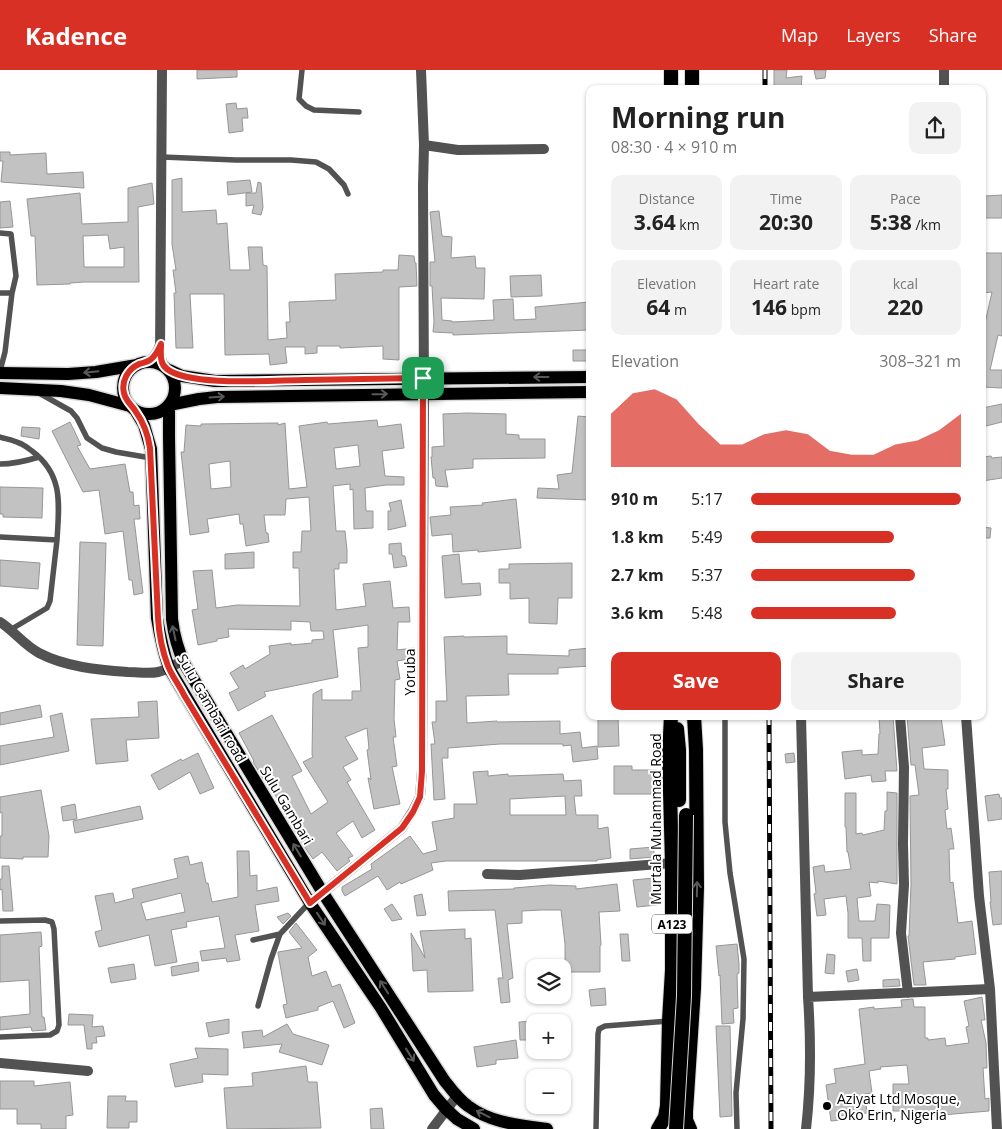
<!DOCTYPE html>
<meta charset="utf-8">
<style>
:root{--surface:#fff;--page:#f2f2f2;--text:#222;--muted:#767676;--accent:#d93025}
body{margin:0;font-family:"Open Sans",sans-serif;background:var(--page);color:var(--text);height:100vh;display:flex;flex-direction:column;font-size:19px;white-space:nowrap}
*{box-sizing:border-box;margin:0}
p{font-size:16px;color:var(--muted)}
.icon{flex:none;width:28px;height:28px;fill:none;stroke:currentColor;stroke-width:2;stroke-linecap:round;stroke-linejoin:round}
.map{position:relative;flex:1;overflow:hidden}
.drawer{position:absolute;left:586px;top:15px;width:400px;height:635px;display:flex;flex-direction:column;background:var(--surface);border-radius:10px;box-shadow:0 1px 4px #0004}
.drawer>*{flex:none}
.tools{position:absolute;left:526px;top:889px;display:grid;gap:10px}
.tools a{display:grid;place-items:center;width:45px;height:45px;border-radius:10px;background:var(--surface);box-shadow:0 1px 4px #0004;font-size:25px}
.pin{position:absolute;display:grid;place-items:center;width:42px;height:42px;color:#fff;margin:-21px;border-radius:10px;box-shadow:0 2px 8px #0006}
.round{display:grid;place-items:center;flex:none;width:52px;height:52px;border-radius:10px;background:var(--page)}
.headline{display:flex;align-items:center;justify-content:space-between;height:85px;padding:0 25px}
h1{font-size:28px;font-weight:700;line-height:38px}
.stats{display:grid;grid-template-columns:repeat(3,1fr);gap:8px;height:85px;padding:5px 25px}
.stats div{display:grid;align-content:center;border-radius:10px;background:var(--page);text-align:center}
.stats b{font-size:21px;font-weight:700}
.stats small{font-size:14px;font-weight:400}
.stats p{font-size:14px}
.chart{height:140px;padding:10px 25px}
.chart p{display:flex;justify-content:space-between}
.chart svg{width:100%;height:90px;margin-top:5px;fill:var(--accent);opacity:.7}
.primary-button{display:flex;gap:10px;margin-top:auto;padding:10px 25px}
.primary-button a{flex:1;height:58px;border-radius:10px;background:var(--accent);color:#fff;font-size:20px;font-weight:700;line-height:58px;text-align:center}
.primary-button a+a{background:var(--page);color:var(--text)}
ul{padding:0 25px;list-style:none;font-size:16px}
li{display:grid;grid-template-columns:80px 60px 1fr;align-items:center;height:38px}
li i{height:12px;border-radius:6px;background:var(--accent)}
header{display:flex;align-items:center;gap:30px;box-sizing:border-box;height:70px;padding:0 25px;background:var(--accent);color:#fff}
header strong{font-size:24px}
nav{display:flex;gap:28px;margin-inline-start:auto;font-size:18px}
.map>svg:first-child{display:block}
.building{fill:#c2c2c2;stroke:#969696;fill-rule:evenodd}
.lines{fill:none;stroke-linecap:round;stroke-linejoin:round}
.primary-casing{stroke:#dbdbdb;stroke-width:15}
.trunk-casing{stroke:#dbdbdb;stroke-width:16}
.service{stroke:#525252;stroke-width:5.5}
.minor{stroke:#525252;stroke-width:10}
.tertiary{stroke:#525252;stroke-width:10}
.primary{stroke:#000;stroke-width:12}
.trunk{stroke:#000;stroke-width:14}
.rail-casing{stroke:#000;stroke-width:5}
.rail{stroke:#fff;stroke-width:3;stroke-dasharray:9;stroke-linecap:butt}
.trunk-bridge-casing{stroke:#dbdbdb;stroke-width:16;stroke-linecap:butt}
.trunk-bridge{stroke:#000;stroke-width:14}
.oneway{stroke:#595959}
.route-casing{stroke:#fff;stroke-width:10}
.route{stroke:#d93025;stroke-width:6}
.poi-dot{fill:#000;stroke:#fff;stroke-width:2}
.labels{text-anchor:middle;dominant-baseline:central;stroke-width:4;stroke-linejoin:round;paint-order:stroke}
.shield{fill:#fff;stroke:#4c4c4c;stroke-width:1}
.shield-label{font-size:12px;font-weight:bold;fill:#000}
.street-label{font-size:14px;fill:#000;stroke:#fff}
.poi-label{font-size:14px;fill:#000;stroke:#fff;text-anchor:start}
</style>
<header>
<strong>Kadence</strong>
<nav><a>Map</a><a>Layers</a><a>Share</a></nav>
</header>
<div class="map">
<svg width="1002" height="1059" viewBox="0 0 1002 1059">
<rect width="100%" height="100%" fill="#fff"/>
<path class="building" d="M197 0H237V7L197 9Z
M774 0H787L786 8 802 6 801 19H774Z
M814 0H826L825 8 816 9Z
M236 33 237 39 247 38 248 48H242L243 61 229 63 226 34Z
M0 82H10V85L46 83 47 104 83 102 84 118 1 112 3 91H0Z
M182 108V142L216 140 217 154 227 153 230 200H250L248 177H262L263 195 267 196 268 270 287 268 286 252H290L289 232 336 230 335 204 383 202V200H398L399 185 414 186 415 193H416L417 216 399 217V290L383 289V276L340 278V276H317V283L305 284V277H285L287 293 270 295 269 284 225 285 224 224H190L193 278H176L174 223H176L173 200H176L172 174V110Z
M250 110 252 122 228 125 227 112Z
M258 112 261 113 263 137 261 145 252 143 254 135 246 136V123H256Z
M152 113 154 134 138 137 139 212H84L70 213V214L37 215 35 166H31L27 129 80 123 82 154 128 152V118ZM108 165 110 179 124 177V197H84L83 166Z
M1002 125V148H985V126Z
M10 131 13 157 0 158V132Z
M439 141 442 166 452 167 451 188 475 186 476 198H485L484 229 441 228 442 250 452 251V252L494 250 493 230 513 229 514 250 536 249 535 237 589 232 590 260 453 265V263L433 262 434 252 432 216H430V192H435L430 142Z
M985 183H1002V266L998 265 990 300H1002V318L982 317V272L985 262H983L992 222 982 223V213H984Z
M541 205 542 226 511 227 510 206Z
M573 280H589V291H573Z
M1002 334V352L982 357V338Z
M467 343 506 344V364L519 365V369H545V388L473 389V398L445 400 448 417 436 416 435 408H433L431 387H432V377L444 376 443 344Z
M578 346 589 347 588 358H590V430L537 428 538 418 559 419 557 405 572 403Z
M377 350 378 357 401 354 404 378 382 381 385 406 404 407V415H386L365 418 366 441H373V458L354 459 353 419 350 420V414L333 416 336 461H345L347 480V493H339V499H334L336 540 366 536 363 514 390 511 393 538 409 537 410 552H398L397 580 414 578 415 588 397 591 400 609 395 610 394 649 396 667H393L397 696 392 697 400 734 374 739 368 708H369L371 710 367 680 369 679 367 658 345 667 358 689 343 697 351 710 347 712 375 760 362 768 353 751 336 763 353 786 348 788 350 791 337 801 322 782 313 789 308 782 288 750 272 719 270 720 253 692 254 691 239 663 272 645 302 701 292 706 311 744 328 732 303 692 313 687 312 685 313 624 322 619V630H352V621H361L358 578 368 577V555L333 560 338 607 264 622 266 626 238 641 229 623 239 618 230 603 243 595 245 599 270 584 269 576 291 573V575L312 573V570L324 569 323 561H311L310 552 291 551V560L228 559 229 567 217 569V571L198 575 192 540 198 539 193 501 212 500 216 538 237 535 300 536 299 498H293V482H301L302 461H311L309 427 286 429 285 445H264L266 463H268L269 472 246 476 243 454H240L239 444 207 449 209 462 190 465 181 382H184L186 355 201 356V354L278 353V355L285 353 289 419 307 417 299 356 327 352 328 354ZM358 375 360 396 336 399 334 378ZM230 391 231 417 211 419 209 394Z
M70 352 81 375 77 376 90 399 125 394 130 422H133L134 436 139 435 140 449H134L143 523 134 525 132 510H129L123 461 105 464 99 420 83 422 52 361Z
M22 357 40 358 39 369 21 366Z
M991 386 992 388 1002 387V408L982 411V387Z
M0 417 43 418 42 448 3 447V444H0Z
M516 429 521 478 478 482V480L453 482 452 464 432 466 430 447 451 445 450 437 483 435 482 433Z
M401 430 406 456 388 460V441H391L389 433Z
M982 457 991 458 990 468H982Z
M80 472 106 473 103 576 77 575Z
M401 473 402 486H405L407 496 394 498 392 484H389V474Z
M254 482V498L225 499V484Z
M459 484 462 514 480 513 481 525 445 528 442 486Z
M0 490 40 493 38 519 0 516Z
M572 493V528H558L557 554 529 553V528L510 529V513H499V499H509V494Z
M464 566V567L507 566V584L569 586V580L590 578V596L558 598V604H508L509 625 466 626 467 653 497 651V652L560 651V664L580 662 582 678 597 676 598 689 573 692 571 675 563 676V674H500L448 678V688H442L445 729 434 730 431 674H435L432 652H436V631H447L444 567Z
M157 631 159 668 126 670 128 691 96 694 91 649 139 647 138 632Z
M40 635 42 647 0 655V643Z
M62 643 69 681 0 695V676L54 667 50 646Z
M598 646H618L619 676 598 677Z
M879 646H893L897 701H885L886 711 872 712 871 705 845 709 842 682 862 680V685L878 684 879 664H880Z
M907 646H922L923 649 941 647 945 675 922 678 924 699 948 700V719H946L948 739 945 740 947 759 951 758 954 779H949L950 813 953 812 958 853 972 851 976 884 955 887V889L923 892 926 915H914L908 866H909L911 815 910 726 919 725 915 695H911Z
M198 683 214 718 200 724 190 702 159 720 151 705 181 689 182 691Z
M794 683 795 692 786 693 785 684Z
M614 696H632V700H657V724H614Z
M488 701V706L508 704V706L563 704 564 711 581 710 582 726H574L576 745H598V759L608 757 611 788 597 790V791H446L431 793 433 800 401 814 400 812 387 820 378 806 345 826 342 821V817L372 799 371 794 410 766 423 784 437 780 432 752 454 748V734H477L473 702ZM565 726 566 745H510V729Z
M41 720 49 766 48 787H23V789L0 788V766H2V742L0 743V727Z
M887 722 897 723V814L878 811V813L869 812 871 826 857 828 859 851H875L877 834 890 835 889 868H871V891H863L862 868H848V843L846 826 824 829 826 845 817 846 814 824 816 823 813 797 824 795 825 802 851 799 848 782H847L846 757H845V723H856V764L862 763 863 765 884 760 885 741H887Z
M999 724 1000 728H1002V749L988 751 985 726Z
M75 734 77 749 63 751 61 737Z
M140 736 143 749 75 763 73 751Z
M654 777V787L630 789V779Z
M237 781H249L250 806 257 805V821L277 817 279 831 255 835 259 861 235 865 240 890 227 892 226 888 202 891 200 881 225 878 219 846 186 852 187 857 171 860 177 892 155 896 149 865 99 877 95 862 102 860 95 826 113 823 115 833 134 828 132 819 178 808 174 789 188 786 190 795 202 792 206 813H208L212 832 238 827ZM181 823 185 842 146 850 141 833Z
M2 796H9L13 841H3L2 819 0 820V809H2Z
M1002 801V854L993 855 990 832H991L989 802Z
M654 808 657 835 637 837 633 810Z
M617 814 620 841 599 842 601 875 600 876V902H565V874L561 840H541L522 841V853L507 854 513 908 508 910 510 932 501 933 498 908H503L495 840 449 841 448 821 514 819V818L549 815 576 816V819Z
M422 824 426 845 417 846 414 826Z
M392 834 402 849 392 851 384 839Z
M288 843 291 846 283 854 277 847Z
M296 853 317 880 308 887 312 906 326 901 332 917 340 914 355 953 344 958 333 931 318 937V940L286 948 283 935 287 934 278 883V882L302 878 289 862Z
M465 859V869L471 868 473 921 428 922 427 900 413 901 411 863 425 888 420 861Z
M41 862 42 876 39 877 42 947H44L46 960 32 961 31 957 0 960V947L30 944 29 910 0 912V865Z
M620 864H628L630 891H622Z
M737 874 739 894V903L737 904 738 938 733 939 734 953 722 954 720 905 719 906 716 876Z
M827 884 835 885 834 904 825 903Z
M198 892 199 901 172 906 171 897Z
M134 894 136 909 111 913 108 898Z
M857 899 859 910 848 912 846 901Z
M899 909 900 916 883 917V910Z
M605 918 606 935 591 936 589 920Z
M982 927 985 950H981L986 973 987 998H983L985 1029 989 1028V1041L930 1046 905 1047V1041H893V1014H909L907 995 880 997 881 999 869 1001 872 1023 865 1024 867 1043 840 1046 841 1050 831 1051 826 1015 836 1013 834 999 865 994 859 939 874 937V939L902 937 901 930 913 929 914 937H925V968H928V970L945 968 946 976 969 973 966 957 969 956 964 931Z
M69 944 93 945 92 957 103 956 105 966 96 967 97 973H92V979H87L84 955H68Z
M229 949V963L209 967 206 953Z
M535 951V970H520L519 952Z
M287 954 293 964 329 975 322 995 279 982 282 974 243 978 244 977 242 962 262 960 263 967Z
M716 956H730L732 1046 720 1047Z
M516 970 518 988 496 990V994L477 997 474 977Z
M195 978 228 979V1005L202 1004 203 1012 175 1017 170 994 198 988Z
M306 996 308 1012H317L321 1058 227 1059 224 1018 253 1016 252 1003Z
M0 1011H34V1016L70 1012 73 1045 66 1046V1059H41V1054H17V1039H0Z
M108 1026H126L125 1031H137V1052H129V1058H107Z
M382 1038 384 1059H371L370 1039Z"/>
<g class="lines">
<g class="primary-casing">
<path id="primary" d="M123 318a26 26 0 1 1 52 0a26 26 0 1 1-52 0Z
M169 300 182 306 215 311 590 307
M0 303 68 304 96 302 137 295
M0 318 61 321 89 325 130 336
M135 340 144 355 151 379 157 548C160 566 163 581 169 598L310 833 381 938 434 1025 446 1039 457 1049 474 1059
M547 1059C519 1055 491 1053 468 1036 458 1029 451 1019 444 1010L323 823 185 595C178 580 174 566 172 549L169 367V335L199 329 217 327 590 322"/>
</g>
<g class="trunk-casing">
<path id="trunk" d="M671 0V19
M692 19V0
M677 659 679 680V730
M658 1059 665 1047 667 1036 669 951 672 900V793L669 685 671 646
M690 1059 686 1050V1042L694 918 697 817 696 680 694 646"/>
</g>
<path class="service" d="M302 0 299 29 306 36 314 40 359 42
M162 87 236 90H291L316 92 329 99 344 115 348 124
M0 163 11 164 16 206 12 223 5 282 0 301
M0 223H12
M39 323 71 341 77 348 87 368 102 378 116 382 151 388
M0 367C6 369 13 370 19 373 23 374 28 378 32 381 64 405 59 435 57 470L0 467
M0 394C14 394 26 391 39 387
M10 560 47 538 50 531 57 470
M725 646V752L730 803 744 889 743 949 736 1023 737 1059
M0 851 45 850 52 852 54 859 59 955 57 961 50 965 0 967
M253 870 280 864
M258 936 271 889 280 864 309 833
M596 1059 598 964 599 959 605 956 669 951"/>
<path class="minor" d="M162 0 160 283 162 292 164 296
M944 0V19
M424 75 458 80 544 79
M146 293C154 288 157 283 160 275
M0 552C14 561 24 575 39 583 66 597 98 600 128 602 138 602 149 604 158 602 167 600 175 595 183 590
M801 646 808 927C811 971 811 1015 806 1059
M900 646 904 697 903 774 904 815 901 863 908 923
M966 646 979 826 990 919 997 1059
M487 804 520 805 672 793
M310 833 402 758 413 741 420 727 422 701 424 323 423 116 424 75 421 0
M808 927 990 919
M0 993 88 1001"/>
<path class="tertiary" d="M432 1059 457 1026"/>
<use href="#primary" class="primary"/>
<use href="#trunk" class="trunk"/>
<g class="rail-casing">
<path id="rail" d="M765 0V19
M769 646 771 1059"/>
</g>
<use href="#rail" class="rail"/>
<g class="trunk-bridge-casing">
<path id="trunk-bridge" d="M676 1059 684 926 686 745"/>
</g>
<use href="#trunk-bridge" class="trunk-bridge"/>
</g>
<defs><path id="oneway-shaft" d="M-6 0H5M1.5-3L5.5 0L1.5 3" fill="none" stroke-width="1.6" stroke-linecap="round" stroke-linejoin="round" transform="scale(1.25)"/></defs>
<g class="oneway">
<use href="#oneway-shaft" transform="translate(91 302) rotate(174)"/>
<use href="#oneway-shaft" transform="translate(541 307) rotate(180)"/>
<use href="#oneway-shaft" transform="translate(380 324) rotate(-1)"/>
<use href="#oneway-shaft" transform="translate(217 327) rotate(-4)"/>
<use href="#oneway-shaft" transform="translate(174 563) rotate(-102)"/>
<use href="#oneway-shaft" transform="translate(297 780) rotate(-121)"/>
<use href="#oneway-shaft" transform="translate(697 819) rotate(-89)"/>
<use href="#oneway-shaft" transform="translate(321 849) rotate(56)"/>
<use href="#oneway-shaft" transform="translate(384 917) rotate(-123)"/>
<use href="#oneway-shaft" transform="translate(410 985) rotate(58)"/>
<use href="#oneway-shaft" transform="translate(483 1044) rotate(-153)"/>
</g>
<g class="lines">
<g class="route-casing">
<path id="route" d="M161 274C161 283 159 293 167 299 190 317 275 310 305 310 345 309 384 309 423 308L422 701 420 727 413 742 402 758 310 833 184 625C179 615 172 606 168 596 162 580 159 565 158 548L150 378C148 365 144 353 136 342 132 335 126 332 124 323 121 311 128 299 139 294 143 293 147 292 150 290 156 286 158 280 161 274Z"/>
</g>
<use href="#route" class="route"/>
</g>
<circle class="poi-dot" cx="827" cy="1036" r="5"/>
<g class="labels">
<rect class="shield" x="652" y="844.5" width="40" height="19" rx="4"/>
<g class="shield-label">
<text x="672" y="854">A123</text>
</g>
<g class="street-label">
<text transform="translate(409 602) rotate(-90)">Yoruba</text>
<text transform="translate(212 638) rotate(60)">Sulu Gambari road</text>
<text transform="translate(287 735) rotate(59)">Sulu Gambari</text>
<text transform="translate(655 749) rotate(-90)">Murtala Muhammad Road</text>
</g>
<g class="poi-label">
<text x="837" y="1028">Aziyat Ltd Mosque,<tspan x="837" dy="16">Oko Erin, Nigeria</tspan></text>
</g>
</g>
</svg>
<div class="tools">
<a><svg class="icon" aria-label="layers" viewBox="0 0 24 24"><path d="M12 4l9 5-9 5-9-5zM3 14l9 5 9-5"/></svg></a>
<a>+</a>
<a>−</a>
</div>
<div class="pin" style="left:423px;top:308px;background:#1e9e55"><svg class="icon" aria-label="arrive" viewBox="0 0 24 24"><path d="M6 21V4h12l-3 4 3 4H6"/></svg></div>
<section class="drawer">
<div class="headline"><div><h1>Morning run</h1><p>08:30 · 4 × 910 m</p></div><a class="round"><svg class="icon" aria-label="share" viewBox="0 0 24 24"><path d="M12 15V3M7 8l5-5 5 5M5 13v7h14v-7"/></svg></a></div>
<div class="stats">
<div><p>Distance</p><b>3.64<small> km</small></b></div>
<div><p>Time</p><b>20:30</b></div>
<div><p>Pace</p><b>5:38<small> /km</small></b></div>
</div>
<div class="stats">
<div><p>Elevation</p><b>64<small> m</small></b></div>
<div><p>Heart rate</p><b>146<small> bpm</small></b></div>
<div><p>kcal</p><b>220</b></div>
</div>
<div class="chart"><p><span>Elevation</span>308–321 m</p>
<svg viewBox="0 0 160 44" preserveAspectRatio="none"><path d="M0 44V18L10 8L20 6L30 11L40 23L50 33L60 33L70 28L80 26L90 28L100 36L110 38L120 38L130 33L140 31L150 26L160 18V44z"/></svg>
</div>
<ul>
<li><b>910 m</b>5:17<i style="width:100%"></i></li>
<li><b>1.8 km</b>5:49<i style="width:68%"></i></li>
<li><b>2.7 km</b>5:37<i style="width:78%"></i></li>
<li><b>3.6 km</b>5:48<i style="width:69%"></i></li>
</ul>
<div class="primary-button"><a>Save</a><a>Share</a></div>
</section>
</div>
